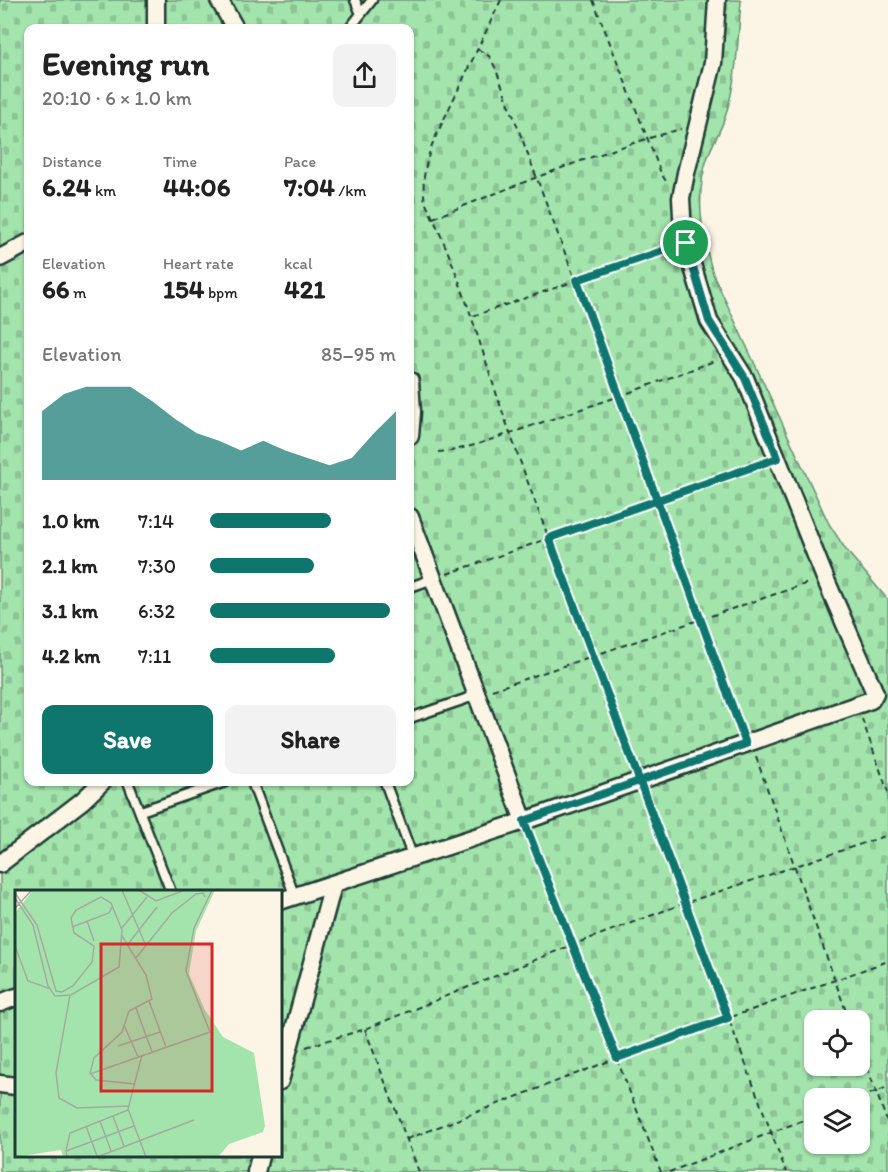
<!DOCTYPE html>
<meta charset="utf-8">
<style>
:root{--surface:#fff;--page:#f2f2f2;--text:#222;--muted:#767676;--accent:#0f766e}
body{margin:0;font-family:Itim,sans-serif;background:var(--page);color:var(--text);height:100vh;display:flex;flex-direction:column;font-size:22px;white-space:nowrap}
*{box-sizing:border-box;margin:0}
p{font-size:20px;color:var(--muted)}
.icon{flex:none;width:33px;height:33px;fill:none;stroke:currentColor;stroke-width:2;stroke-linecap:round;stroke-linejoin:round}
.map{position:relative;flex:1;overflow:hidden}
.drawer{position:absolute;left:24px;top:24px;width:390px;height:762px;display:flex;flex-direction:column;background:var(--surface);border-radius:12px;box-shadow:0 2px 4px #0004}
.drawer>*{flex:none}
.buttons{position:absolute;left:804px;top:1010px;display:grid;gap:12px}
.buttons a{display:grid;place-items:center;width:66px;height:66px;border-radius:12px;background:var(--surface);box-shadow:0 2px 4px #0004;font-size:30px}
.pin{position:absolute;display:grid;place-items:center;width:51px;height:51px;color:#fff;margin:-26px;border:3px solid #fff;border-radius:50%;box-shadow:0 2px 6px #0007}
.round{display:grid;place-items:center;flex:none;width:63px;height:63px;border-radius:12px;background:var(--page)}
.summary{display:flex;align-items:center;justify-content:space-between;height:102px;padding:0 18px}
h1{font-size:33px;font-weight:700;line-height:45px}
.figures{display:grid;grid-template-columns:repeat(3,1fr);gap:9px;height:102px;padding:6px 18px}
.figures div{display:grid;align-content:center}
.figures b{font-size:26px;font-weight:700}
.figures small{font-size:16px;font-weight:400}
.figures p{font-size:16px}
.chart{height:168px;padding:12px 18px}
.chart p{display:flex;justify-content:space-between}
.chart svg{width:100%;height:108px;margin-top:6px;fill:var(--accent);opacity:.7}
.primary-button{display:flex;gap:12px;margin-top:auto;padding:12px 18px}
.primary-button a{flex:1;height:69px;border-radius:12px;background:var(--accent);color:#fff;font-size:24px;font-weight:700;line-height:69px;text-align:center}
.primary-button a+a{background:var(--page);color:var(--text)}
ul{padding:0 18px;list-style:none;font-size:20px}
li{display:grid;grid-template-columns:96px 72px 1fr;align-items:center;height:45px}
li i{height:15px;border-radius:8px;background:var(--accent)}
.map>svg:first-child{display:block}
.cemetery{fill:url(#cemetery-stones);stroke:#619070;stroke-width:1.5;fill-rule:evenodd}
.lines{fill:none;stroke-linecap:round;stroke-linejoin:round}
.lane-casing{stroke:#1f3d34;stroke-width:13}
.street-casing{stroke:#1f3d34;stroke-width:21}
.path{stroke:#1f3d34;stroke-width:2;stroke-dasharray:6 4.5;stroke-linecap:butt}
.lane{stroke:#fcf5e5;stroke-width:8}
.street{stroke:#fcf5e5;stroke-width:16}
.route-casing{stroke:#fff;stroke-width:12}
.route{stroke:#0f766e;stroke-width:8}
.inset-road{fill:none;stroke:#a4ab9e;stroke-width:1.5}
.view{fill:#d62828;fill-opacity:0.15;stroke:#d62828;stroke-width:3}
.inset-edge{fill:none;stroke:#1f3d34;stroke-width:3}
</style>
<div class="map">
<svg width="888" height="1172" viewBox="0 0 888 1172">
<defs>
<pattern id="cemetery-stones" width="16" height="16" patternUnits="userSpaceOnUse" patternTransform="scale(1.5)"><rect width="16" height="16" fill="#a3e4ad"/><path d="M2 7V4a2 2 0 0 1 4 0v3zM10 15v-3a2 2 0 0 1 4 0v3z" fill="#8cc495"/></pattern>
</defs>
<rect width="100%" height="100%" fill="#fcf5e5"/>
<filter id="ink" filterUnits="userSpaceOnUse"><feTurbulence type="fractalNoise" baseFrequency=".0167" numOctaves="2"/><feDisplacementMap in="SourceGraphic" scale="12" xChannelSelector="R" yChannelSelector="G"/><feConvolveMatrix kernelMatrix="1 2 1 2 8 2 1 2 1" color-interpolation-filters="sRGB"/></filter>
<g filter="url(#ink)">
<path class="cemetery" d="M0 0H741C738 38 737 78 726 114 722 129 713 142 708 156 694 196 702 235 713 274L829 524 846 550 888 600V1172H0ZM28 28H410V782H28ZM16 892H280V1156H16ZM814 1020H860V1065H814ZM814 1098H860V1143H814Z"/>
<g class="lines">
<g class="lane-casing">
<path id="lane" d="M355 0 361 14
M350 28 372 0
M410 587 433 579
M410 718 477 695
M128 782 171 892
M252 782 295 897
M385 782 413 858
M141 811 225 782"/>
</g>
<g class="street-casing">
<path id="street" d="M219 0 235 28
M156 28V0
M0 258 28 243
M410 381 412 412 410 436
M410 517 524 821
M0 864 82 801 102 782
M280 901 524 821 871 700 875 693 825 578 745 378 709 321 683 234 681 198 686 173 713 63 717 0
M0 1003 16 997
M280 1081 333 885
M0 1084 16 1086
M256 1172 260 1156"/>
</g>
<path class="path" d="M501 0 434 140C426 161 421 179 425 202 463 276 482 356 510 433 550 545 594 655 635 767
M593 0 661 173 667 183
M478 49 489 56 495 67 658 500 741 729
M433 218C515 186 596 152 681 129
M473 316 672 248
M438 452 451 451 475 445 620 396 717 360
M447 574 764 463
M492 690 811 582
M862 719 888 792
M756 757 849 1020
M645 795 786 1172
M529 834 661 1172
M365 1029 419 1172
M306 1047 365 1029 572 945 685 903 888 835
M860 1048 888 1124
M860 1098 888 1087
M407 1139 617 1058 888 961
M669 1172 814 1116"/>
<use href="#lane" class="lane"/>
<use href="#street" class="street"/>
</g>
</g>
<g class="lines" filter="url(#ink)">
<g class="route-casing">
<path id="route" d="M686 243 577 280 746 744 524 821 617 1058 728 1018C669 858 610 698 549 538L778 458 745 378 709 321 686 243"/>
</g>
<use href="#route" class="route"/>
</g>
<g transform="translate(15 890)">
<rect width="267" height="267" fill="#fcf5e5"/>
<path d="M18 0H200L181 41 174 84 190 120 208 147 239 163 250 236 248 242 214 254 203 267H48L46 260 0 267V23Z" fill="#a3e4ad"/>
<path class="inset-road" d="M107 0 131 56M124 0 141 11 170 0M0 3 22 35 41 101 47 102 58 96 77 72 79 56 59 43 56 28 61 20 86 7 96 13 107 40 104 77 56 105 40 106 33 96 18 35 0 8M0 18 17 0M72 31 79 51M57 37 94 23 97 17M106 39 132 7M107 46 131 85 137 109 114 121 107 142 79 168 75 183 81 190 120 194M113 54 142 17M0 56 13 91 36 99M121 68 157 23 181 4 188 3 190 7M55 105 41 183 44 208 62 218 114 216M134 111 151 157M121 118 137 162M109 135 123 167M103 156 145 142M127 165 113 219 131 267M75 184 195 142 171 81 179 38 197 0M98 226 109 256M85 231 96 261M71 236 82 266M51 261 55 243 113 220M52 267 51 261 119 236M82 267 179 230"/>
<path class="view" d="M86 54H197V201H86Z"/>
<rect width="267" height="267" class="inset-edge"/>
</g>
</svg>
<div class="buttons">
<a><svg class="icon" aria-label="locate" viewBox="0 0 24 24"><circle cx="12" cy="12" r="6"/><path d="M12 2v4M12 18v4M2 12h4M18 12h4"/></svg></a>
<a><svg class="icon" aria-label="layers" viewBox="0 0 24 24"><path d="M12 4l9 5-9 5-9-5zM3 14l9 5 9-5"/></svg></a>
</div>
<div class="pin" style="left:686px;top:243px;background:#1e9e55"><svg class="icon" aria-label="arrive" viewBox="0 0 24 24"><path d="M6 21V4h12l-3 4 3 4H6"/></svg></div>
<section class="drawer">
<div class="summary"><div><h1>Evening run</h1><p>20:10 · 6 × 1.0 km</p></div><a class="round"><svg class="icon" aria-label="share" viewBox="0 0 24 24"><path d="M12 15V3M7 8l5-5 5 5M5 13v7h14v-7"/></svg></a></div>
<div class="figures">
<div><p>Distance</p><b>6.24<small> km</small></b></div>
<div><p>Time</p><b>44:06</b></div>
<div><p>Pace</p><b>7:04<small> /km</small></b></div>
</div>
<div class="figures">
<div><p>Elevation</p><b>66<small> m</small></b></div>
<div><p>Heart rate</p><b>154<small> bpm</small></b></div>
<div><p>kcal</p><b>421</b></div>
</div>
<div class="chart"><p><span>Elevation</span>85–95 m</p>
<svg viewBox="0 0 160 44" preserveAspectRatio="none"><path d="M0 44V16L10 9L20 6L30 6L40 6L50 12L60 19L70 25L80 28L90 32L100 28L110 32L120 35L130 38L140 35L150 25L160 16V44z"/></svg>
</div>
<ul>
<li><b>1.0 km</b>7:14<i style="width:65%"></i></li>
<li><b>2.1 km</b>7:30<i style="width:56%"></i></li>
<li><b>3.1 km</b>6:32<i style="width:97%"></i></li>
<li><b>4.2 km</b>7:11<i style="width:67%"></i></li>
</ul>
<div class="primary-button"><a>Save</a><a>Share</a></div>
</section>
</div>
